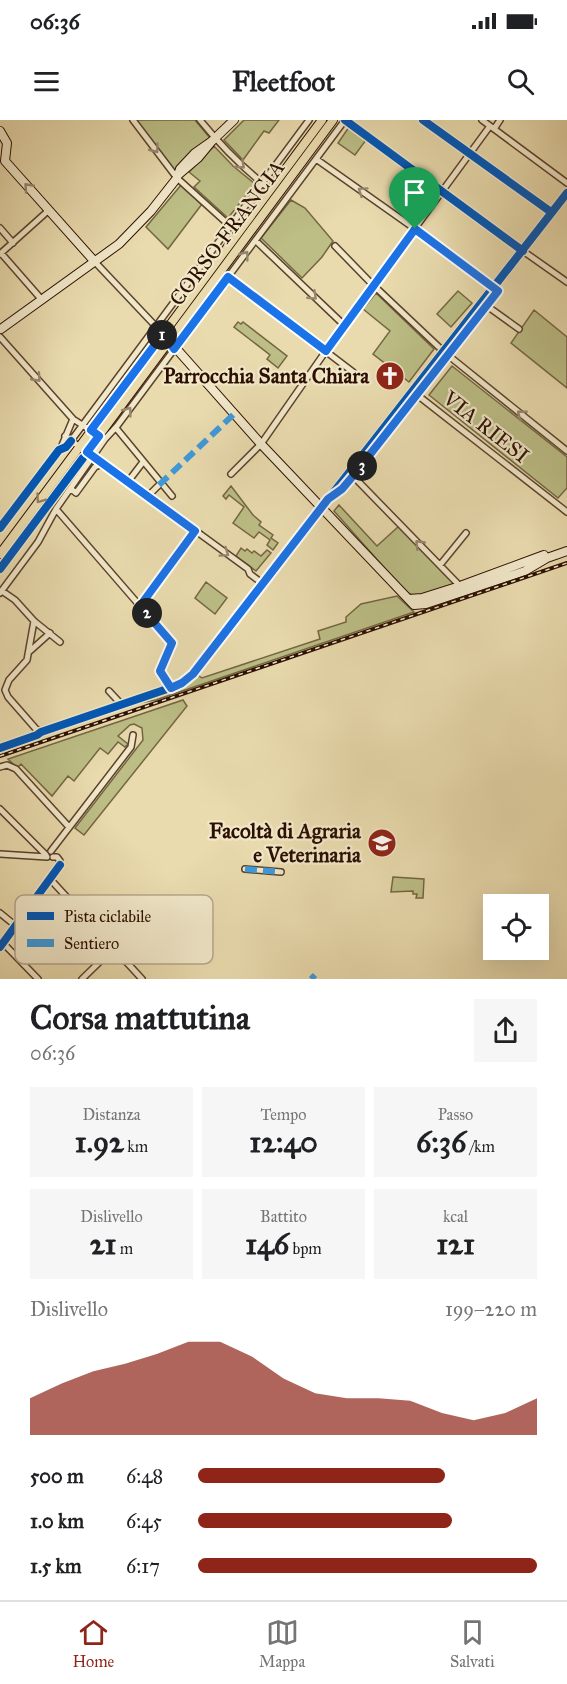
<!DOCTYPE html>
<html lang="it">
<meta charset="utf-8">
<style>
:root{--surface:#fff;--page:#f6f6f6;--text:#202124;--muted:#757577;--line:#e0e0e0;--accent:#8f2418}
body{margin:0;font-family:"IM FELL Great Primer",serif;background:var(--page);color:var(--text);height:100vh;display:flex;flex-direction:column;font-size:22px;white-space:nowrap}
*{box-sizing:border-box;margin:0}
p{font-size:20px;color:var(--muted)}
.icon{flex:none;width:33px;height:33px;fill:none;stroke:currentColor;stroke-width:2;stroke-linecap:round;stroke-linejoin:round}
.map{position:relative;height:859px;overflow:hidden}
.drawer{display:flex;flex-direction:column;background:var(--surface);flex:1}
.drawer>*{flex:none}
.controls{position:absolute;left:483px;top:774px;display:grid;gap:12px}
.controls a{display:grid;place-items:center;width:66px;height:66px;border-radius:0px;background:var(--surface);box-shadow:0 6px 24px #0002;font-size:30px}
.pin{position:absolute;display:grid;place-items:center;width:51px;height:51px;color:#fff;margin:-62px -26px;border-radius:50% 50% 50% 0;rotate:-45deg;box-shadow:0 0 6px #0007}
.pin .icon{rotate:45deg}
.km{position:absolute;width:30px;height:30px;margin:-15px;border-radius:50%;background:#222;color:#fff;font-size:16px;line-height:30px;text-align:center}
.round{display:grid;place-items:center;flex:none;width:63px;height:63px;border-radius:0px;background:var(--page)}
.headline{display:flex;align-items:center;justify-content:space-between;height:102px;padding:0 30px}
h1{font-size:33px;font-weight:700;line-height:45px}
.figures{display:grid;grid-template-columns:repeat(3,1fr);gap:9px;height:102px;padding:6px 30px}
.figures div{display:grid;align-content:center;border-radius:0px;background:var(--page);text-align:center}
.figures b{font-size:30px;font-weight:700}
.figures small{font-size:16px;font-weight:400}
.figures p{font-size:16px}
.chart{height:168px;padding:12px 30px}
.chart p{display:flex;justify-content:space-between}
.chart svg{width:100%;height:108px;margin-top:6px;fill:var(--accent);opacity:.7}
ul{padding:0 30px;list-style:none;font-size:20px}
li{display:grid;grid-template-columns:96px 72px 1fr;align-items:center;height:45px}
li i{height:15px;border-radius:8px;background:var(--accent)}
.status{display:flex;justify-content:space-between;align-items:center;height:42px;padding:0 30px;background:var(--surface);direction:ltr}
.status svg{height:16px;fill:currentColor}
header{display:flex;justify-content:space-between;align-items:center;height:78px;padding:0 30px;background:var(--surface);font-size:27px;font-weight:700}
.tab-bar{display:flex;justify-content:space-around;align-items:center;height:84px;border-top:2px solid var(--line);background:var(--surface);font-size:16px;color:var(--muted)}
.tab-bar a{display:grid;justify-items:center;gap:3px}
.tab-bar .active{color:var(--accent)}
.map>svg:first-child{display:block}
.green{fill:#bcbe86;stroke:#746643;stroke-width:1.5}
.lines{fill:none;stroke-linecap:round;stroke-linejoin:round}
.street-casing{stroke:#5b422c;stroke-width:8}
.secondary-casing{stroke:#2c0f00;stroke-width:10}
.primary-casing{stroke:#2c0f00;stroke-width:10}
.street{stroke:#f1e8ca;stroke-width:5}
.secondary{stroke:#f1e8ca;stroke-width:8}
.primary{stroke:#e9dbae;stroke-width:8}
.rail-casing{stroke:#2c0f00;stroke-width:4}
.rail{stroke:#f1e8ca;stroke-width:1.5;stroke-dasharray:4.5;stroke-linecap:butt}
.quiet{stroke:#3d9adc;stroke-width:6;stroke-dasharray:12 6;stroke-linecap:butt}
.cycleway-casing{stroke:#f1e8ca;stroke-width:11}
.cycleway{stroke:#0057b8;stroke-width:8}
.oneway{stroke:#98866f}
.oneway2{stroke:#947f60}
.route-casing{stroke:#fff;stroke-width:12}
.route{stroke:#1a73e8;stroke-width:8}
.labels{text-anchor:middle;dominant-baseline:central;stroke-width:4.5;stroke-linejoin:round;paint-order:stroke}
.street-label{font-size:21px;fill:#2c0f00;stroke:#f1e8ca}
.poi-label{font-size:21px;font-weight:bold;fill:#2c0f00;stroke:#f1e8ca;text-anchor:end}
.key{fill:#f1e8ca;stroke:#b6a78d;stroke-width:1.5}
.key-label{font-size:16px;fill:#2c0f00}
</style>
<div class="status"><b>06:36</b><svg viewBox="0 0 49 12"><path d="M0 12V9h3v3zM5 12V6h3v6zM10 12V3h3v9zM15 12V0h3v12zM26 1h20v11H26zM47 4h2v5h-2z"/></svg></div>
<header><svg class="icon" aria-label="menu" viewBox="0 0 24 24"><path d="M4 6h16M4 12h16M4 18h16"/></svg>Fleetfoot<svg class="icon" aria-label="search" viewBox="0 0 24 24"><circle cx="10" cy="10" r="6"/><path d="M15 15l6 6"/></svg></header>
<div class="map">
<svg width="567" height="859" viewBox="0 0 567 859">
<rect width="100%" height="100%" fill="#e9dbae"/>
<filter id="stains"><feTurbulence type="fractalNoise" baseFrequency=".00333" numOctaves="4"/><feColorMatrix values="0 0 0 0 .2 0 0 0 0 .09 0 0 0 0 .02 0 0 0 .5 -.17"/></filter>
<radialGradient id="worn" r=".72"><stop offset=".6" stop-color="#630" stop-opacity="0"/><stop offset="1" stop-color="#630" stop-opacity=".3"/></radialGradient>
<path class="green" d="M136 0H195L210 18 174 50Z
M244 0H279L269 13 264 11 243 40 224 20Z
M349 7 366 20 355 35 338 23Z
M214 26 233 46 255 64 228 98 194 67 200 61 189 52Z
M181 65 202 84 168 129 146 107Z
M291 80 305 88 333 121 322 137 302 158 261 118Z
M458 171 472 183 451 207 437 194Z
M376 173 434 229 409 262 373 234 390 211 363 189Z
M534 190 567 217V268L511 223Z
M238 202 241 204 243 202 287 236 278 248 267 239 270 235 234 207Z
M452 246 567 337V368L558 378 429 275Z
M231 366 253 395 261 402 259 405 273 415 271 418 278 423 273 430 267 425 270 420 259 412 254 418 233 403 244 387 229 375 226 379 223 376Z
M339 385 377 426 399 406 456 464C439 470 420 482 405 471L334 391Z
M241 428 245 431 247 429 252 433 254 431 261 436 267 430 271 433 256 451 236 436Z
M206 462 227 478 215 494 195 478Z
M397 476 414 492 156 580 139 583 186 566 195 553 202 558 320 519 318 511 346 502V497L361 484Z
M183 580 187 586 84 715 75 708 143 620 142 608 134 604 130 605 118 616 128 624 125 627 118 622 108 634 100 628 74 661 68 656 52 676 21 644 17 648 8 639Z
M393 757 424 759 423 778H416L417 774H413V771L391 772Z"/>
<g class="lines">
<g class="street-casing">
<path id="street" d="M133 0 177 58 230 106
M200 0C221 26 245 50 271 70
M345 0 523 131 567 162
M423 0 551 92
M482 0 567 63
M494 9 500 0
M316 39 418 111 498 171
M0 108 13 123
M256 121 344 205
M335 126 370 162 444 232 567 331
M1 133 42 180
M0 134 49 90
M95 142 163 214
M228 157 353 252
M487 186 519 209
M0 217 73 299 93 312
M416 274 567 392
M116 308 172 376
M65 316 147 377 152 379 248 449 250 454 262 463
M60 330 73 299
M231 354 261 324 344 205 490 6
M352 355 460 466
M127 363 143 342
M71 369 76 373 95 347 102 344
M147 377 159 365
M56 389 172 523 160 551 171 568
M0 408 59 330 67 326 76 314 309 0
M440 445 466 413
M2 471 15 480 34 501 60 522
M0 473 38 422 56 389 105 319 117 306 345 0
M140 486 194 411
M34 501 27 540 9 560 5 570 8 577 36 609 41 612
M30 531 50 513
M109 571 122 585
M0 628 37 615 41 612 176 566 188 559 322 387
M0 647 7 645 16 649 69 707
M0 689 46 735
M51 731 131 627 133 615
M0 734 47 737
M245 749 281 752
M51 760 142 859
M0 793 16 806
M3 823 38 859
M0 827 59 748 60 741 57 737H53
M82 859 114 828"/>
</g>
<g class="secondary-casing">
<path id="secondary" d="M0 11 7 23 5 41 95 142
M178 55 198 38 212 21 234 0
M1 209 119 124 151 91 177 58 180 49 195 33 212 21
M166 217 261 324 414 485 426 484 525 451 547 438 567 431
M346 365 476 200
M322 387 567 73
M409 479 422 478 460 466 544 435"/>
</g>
<g class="primary-casing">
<path id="primary" d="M0 434 322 0
M0 449 333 0"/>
</g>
<use href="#street" class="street"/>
<use href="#secondary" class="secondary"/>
<use href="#primary" class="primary"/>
<g class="rail-casing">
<path id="rail" d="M0 636 567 443"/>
</g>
<use href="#rail" class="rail"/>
<path class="quiet" d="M159 365 234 294
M245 749 281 752
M311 859 315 855"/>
<g class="cycleway-casing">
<path id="cycleway" d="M345 0 523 131
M423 0 551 92
M0 408 59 330 66 327 71 321
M0 449 83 338
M0 628 37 615 41 612 176 566 188 559 567 73
M0 827 60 745"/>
</g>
<use href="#cycleway" class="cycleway"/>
</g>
<defs><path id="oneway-chevron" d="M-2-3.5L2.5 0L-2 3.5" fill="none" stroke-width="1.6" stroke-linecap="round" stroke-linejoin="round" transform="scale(1.5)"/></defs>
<g class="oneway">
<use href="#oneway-chevron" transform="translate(155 29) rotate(53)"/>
<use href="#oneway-chevron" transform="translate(241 45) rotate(43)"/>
<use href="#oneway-chevron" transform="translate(28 67) rotate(-132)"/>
<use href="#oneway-chevron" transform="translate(362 71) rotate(-145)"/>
<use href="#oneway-chevron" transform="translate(245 135) rotate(-53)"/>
<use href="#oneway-chevron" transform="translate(313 176) rotate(44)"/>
<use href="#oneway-chevron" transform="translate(37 258) rotate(48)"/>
<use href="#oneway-chevron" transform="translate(128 291) rotate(-53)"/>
<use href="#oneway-chevron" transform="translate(521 294) rotate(-141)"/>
<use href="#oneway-chevron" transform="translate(419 424) rotate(-134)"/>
<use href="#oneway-chevron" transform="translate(225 433) rotate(34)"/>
</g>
<use class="oneway2" href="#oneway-chevron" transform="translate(40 379) rotate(126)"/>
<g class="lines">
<g class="route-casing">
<path id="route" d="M415 109 498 171 353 356 342 369 328 379 193 554 182 563 171 568 160 551 172 523 140 486 195 411 87 332 99 316 91 310 163 214 174 229 228 157 326 231Z"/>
</g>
<use href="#route" class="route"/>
</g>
<defs>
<g id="church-disc" transform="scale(1.5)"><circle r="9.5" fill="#8f2418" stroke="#f1e8ca"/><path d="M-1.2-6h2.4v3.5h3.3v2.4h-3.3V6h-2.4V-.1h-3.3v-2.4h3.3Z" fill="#fff"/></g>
<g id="university-disc" transform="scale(1.5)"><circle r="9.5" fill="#8f2418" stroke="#f1e8ca"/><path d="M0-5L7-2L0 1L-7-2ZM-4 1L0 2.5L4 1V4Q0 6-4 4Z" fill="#fff"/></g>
</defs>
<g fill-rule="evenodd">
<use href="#church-disc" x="390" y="256"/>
<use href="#university-disc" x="382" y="723"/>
</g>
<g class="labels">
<g class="street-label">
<text transform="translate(227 113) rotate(-53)">CORSO FRANCIA</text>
<text transform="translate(486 307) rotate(38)">VIA RIESI</text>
</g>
<g class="poi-label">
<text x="369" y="256">Parrocchia Santa Chiara</text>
<text x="361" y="711">Facoltà di Agraria<tspan x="361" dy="24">e Veterinaria</tspan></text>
</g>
</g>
<rect x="15" y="775" width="198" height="69" rx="9" class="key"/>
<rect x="27" y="792" width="27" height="8" fill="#0057b8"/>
<rect x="27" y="819" width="27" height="8" fill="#3d9adc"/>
<g class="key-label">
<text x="64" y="802">Pista ciclabile</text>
<text x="64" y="829">Sentiero</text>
</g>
<rect width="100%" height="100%" filter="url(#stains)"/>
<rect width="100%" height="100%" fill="url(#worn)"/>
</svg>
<div class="controls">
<a><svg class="icon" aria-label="locate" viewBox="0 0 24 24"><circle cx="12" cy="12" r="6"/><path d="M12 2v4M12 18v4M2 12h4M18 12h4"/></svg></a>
</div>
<div class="pin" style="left:415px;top:109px;background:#1e9e55"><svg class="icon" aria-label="arrive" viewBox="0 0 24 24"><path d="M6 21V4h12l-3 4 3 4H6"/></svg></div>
<b class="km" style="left:162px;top:215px">1</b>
<b class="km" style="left:147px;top:493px">2</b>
<b class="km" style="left:362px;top:346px">3</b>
</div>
<section class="drawer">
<div class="headline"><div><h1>Corsa mattutina</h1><p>06:36</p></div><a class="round"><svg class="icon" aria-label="share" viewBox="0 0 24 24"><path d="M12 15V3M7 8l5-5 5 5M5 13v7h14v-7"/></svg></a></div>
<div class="figures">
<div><p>Distanza</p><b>1.92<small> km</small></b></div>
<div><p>Tempo</p><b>12:40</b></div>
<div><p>Passo</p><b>6:36<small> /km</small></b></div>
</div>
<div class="figures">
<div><p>Dislivello</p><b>21<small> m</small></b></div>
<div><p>Battito</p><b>146<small> bpm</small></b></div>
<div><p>kcal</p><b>121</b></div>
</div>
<div class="chart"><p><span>Dislivello</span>199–220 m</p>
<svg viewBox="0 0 160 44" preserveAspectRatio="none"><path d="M0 44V29L10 23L20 18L30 15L40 11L50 6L60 6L70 12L80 21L90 27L100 29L110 29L120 30L130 35L140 38L150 35L160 29V44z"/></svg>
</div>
<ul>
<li><b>500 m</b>6:48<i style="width:73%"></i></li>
<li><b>1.0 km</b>6:45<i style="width:75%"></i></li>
<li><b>1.5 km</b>6:17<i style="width:100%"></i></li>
</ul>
</section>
<nav class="tab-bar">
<a class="active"><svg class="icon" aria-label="home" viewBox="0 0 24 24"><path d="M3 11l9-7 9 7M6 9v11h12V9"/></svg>Home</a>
<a><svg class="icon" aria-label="map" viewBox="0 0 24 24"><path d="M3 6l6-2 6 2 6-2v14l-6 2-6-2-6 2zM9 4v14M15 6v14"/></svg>Mappa</a>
<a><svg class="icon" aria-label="saved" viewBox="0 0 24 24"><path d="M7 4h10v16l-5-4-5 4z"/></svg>Salvati</a>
</nav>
